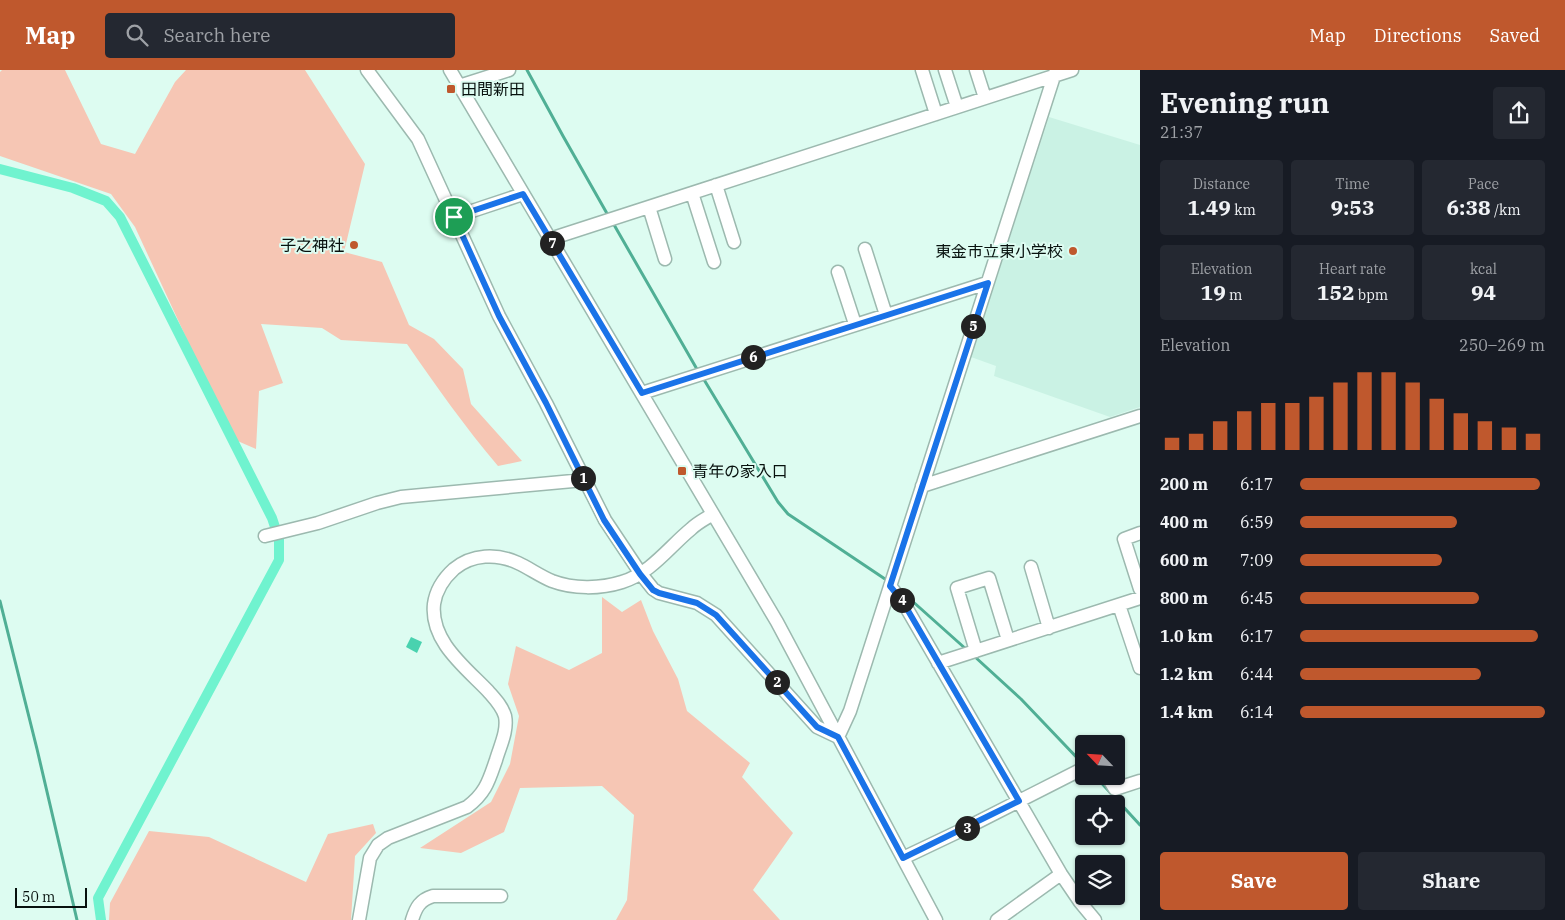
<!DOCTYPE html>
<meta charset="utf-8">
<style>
:root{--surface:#171b24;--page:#242831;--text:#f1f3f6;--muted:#9ea1a6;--accent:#bf582d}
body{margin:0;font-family:"IBM Plex Serif","Noto Sans JP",serif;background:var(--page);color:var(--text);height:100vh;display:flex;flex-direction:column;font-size:19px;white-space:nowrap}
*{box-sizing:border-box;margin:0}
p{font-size:16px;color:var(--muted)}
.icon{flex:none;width:28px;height:28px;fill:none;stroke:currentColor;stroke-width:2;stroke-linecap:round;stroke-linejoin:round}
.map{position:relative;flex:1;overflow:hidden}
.drawer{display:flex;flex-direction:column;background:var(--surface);width:425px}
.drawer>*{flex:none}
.needle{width:32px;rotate:295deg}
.tools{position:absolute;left:1075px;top:665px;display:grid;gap:10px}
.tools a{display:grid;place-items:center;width:50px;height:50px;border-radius:5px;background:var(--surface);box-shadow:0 1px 4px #0004;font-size:25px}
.scale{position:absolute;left:15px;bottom:12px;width:72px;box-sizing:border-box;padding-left:5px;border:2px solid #07110e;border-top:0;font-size:14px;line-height:18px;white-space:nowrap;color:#07110e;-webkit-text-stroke:4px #ddfcf1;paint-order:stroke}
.pin{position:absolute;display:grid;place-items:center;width:42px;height:42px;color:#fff;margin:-21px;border:2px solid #fff;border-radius:50%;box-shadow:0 1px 5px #0007}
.km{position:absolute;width:25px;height:25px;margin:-12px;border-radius:50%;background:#222;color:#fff;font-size:14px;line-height:25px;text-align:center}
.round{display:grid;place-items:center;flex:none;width:52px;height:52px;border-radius:5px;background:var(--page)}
.head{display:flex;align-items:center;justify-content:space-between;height:85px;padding:0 20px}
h1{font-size:28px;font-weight:700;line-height:38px}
.stats{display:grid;grid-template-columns:repeat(3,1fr);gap:8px;height:85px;padding:5px 20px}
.stats div{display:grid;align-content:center;border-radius:5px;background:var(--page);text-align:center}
.stats b{font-size:21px;font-weight:700}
.stats small{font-size:14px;font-weight:400}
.stats p{font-size:14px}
.chart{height:140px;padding:10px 20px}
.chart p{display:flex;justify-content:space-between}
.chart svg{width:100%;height:90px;margin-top:5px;stroke:var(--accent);stroke-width:6}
.cta{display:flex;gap:10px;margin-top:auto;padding:10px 20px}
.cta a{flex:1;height:58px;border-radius:5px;background:var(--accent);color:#fff;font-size:20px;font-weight:700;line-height:58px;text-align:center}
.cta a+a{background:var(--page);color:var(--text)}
ul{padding:0 20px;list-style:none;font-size:16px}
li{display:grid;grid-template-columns:80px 60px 1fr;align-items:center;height:38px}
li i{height:12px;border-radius:6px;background:var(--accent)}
header{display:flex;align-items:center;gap:30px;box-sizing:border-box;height:70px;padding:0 25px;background:var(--accent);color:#fff}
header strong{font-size:24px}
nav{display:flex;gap:28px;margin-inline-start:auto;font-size:18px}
.search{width:350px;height:45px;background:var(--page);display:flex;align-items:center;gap:12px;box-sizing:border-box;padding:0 18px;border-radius:5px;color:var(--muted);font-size:19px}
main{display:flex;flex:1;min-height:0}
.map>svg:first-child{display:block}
.built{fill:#caf2e4}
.green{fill:#f6c6b4}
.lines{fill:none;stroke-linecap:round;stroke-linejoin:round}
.stream{stroke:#50af95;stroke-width:3}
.canal{stroke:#70f3cf;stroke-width:10}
.building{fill:#49d2af}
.minor-casing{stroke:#9cb9af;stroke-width:15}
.minor{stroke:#fff;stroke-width:12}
.route-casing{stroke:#fff;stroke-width:10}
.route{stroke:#1a73e8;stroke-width:6}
.poi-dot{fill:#bf582d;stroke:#ddfcf1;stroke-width:2}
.labels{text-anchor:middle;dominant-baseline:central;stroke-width:4;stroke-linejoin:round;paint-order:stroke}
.poi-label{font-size:16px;fill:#07110e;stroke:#ddfcf1;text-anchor:start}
</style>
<header>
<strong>Map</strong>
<div class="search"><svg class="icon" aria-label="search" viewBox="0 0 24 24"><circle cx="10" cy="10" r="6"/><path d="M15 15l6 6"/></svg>Search here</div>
<nav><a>Map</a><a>Directions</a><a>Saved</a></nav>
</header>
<main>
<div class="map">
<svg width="1140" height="850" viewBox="0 0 1140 850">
<rect width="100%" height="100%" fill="#ddfcf1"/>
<path class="built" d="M1049 47 1140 75V337L1110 347 994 306 996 296 971 287Z"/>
<path class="green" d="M2 0H65L101 74 135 84 175 12 186 0H305L365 94 344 182 382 192 409 255 434 269 463 299 471 334 522 391 498 396C465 357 436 316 407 274L341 270 322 258 261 254 283 313 259 321 256 379 233 369 135 157 111 124 0 86V2Z
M602 527 622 542 641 530 653 561 678 609 687 641 750 693 742 707 793 763 753 820 780 850H616L627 830 634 745 602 716 520 718 504 762 461 783 420 778 491 732 510 694 519 646 508 614 516 576 569 600 602 583Z
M373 754 376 763 355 786 351 850H109L110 833 149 761 209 767 306 812 328 764Z"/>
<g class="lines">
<path class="stream" d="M527 0 563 66 609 147
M613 153 698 301
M703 308 778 432 788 444 888 511
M901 521 967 580
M0 531 37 679 77 850
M974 586 1021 629 1083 694
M1095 706 1140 755"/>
<path class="canal" d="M0 99 73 118 106 131 120 147 272 448 279 469V490L98 828 101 850"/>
</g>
<path class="building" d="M411 567 422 572 417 583 406 577Z"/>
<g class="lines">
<g class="minor-casing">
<path id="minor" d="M367 0 418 69 499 246 546 333 605 450 641 504 653 519 659 523 697 533 716 545 817 657 838 667
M450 0 777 552 936 850
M922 0 936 44
M945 0 957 37
M976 0 985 28
M459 16 509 0
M716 115 734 172
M692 123 714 192
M649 137 665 189
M454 147 523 124
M550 169 1072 0
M865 179 886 245
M838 202 855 254
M642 323 987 213
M922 416 1140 346
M1140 463 1124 469 1140 519
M265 466 318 453 377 433 401 427 584 410
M1031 497 1049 558
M890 516 903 532 1061 804 1080 832 1095 850
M1119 535 1140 598
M976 581 957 518 989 508 1008 570
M938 593 1140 528
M838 667 850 641 1056 0
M1107 706 1115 719 1140 711
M903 788 966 758 1084 698
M359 850 370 788 378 775 388 768 467 737C486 723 489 710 496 690 500 676 508 661 505 646 502 636 495 629 488 621 465 597 430 571 434 534 436 520 443 509 454 499 472 484 497 483 518 493 529 498 540 506 552 511 573 519 600 519 622 512 651 503 669 477 691 459 697 453 705 449 713 444
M412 850C416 837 420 830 433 826H501
M997 850 1061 804"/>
</g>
<use href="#minor" class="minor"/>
</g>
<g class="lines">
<g class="route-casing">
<path id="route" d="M523 124 642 323 988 213 890 516 903 532 1019 731 903 788 838 667 817 657 716 545 697 533 659 523 653 520 640 504 604 450 546 333 499 246 454 147Z"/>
</g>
<use href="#route" class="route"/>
</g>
<g class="poi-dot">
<rect x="446" y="14" width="10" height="10" rx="2.5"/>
<circle cx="354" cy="175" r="5"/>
<circle cx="1073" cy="181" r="5"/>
<rect x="677" y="396" width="10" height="10" rx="2.5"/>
</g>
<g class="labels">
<g class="poi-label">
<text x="461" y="19">田間新田</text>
<text x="344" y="175" text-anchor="end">子之神社</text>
<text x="1063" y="181" text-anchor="end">東金市立東小学校</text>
<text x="692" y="401">青年の家入口</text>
</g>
</g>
</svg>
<div class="tools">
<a><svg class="needle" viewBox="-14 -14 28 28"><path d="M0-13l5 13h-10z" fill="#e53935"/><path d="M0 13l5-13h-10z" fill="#9ea1a6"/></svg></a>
<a><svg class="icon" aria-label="locate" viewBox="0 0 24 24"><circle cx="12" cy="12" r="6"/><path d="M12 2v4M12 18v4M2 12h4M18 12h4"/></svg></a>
<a><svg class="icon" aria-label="layers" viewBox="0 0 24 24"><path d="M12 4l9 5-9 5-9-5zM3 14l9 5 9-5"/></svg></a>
</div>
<div class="scale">50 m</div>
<div class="pin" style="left:454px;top:147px;background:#1e9e55"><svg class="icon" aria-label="arrive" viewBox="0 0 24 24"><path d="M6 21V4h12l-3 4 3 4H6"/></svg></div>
<b class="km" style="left:583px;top:408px">1</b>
<b class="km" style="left:777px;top:612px">2</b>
<b class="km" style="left:967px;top:758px">3</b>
<b class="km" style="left:902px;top:530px">4</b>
<b class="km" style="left:973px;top:256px">5</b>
<b class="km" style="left:753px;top:287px">6</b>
<b class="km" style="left:552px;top:173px">7</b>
</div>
<section class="drawer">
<div class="head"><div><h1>Evening run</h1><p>21:37</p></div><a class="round"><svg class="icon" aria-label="share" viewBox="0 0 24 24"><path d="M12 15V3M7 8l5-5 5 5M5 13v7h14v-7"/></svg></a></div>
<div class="stats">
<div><p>Distance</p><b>1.49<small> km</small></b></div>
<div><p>Time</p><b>9:53</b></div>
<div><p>Pace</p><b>6:38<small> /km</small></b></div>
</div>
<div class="stats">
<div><p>Elevation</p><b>19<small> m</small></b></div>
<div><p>Heart rate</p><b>152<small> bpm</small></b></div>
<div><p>kcal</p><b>94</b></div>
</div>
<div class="chart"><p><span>Elevation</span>250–269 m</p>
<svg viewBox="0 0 160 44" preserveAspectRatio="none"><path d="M5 44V38M15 44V36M25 44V30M35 44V25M45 44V21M55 44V21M65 44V18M75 44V11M85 44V6M95 44V6M105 44V11M115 44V19M125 44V26M135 44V30M145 44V33M155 44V36"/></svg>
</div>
<ul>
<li><b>200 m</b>6:17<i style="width:98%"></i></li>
<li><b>400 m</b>6:59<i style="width:64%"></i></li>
<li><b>600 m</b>7:09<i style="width:58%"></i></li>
<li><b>800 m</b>6:45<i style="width:73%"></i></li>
<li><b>1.0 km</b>6:17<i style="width:97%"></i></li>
<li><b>1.2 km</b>6:44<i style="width:74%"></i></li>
<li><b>1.4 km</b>6:14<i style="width:100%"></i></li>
</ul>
<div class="cta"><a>Save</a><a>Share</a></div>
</section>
</main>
